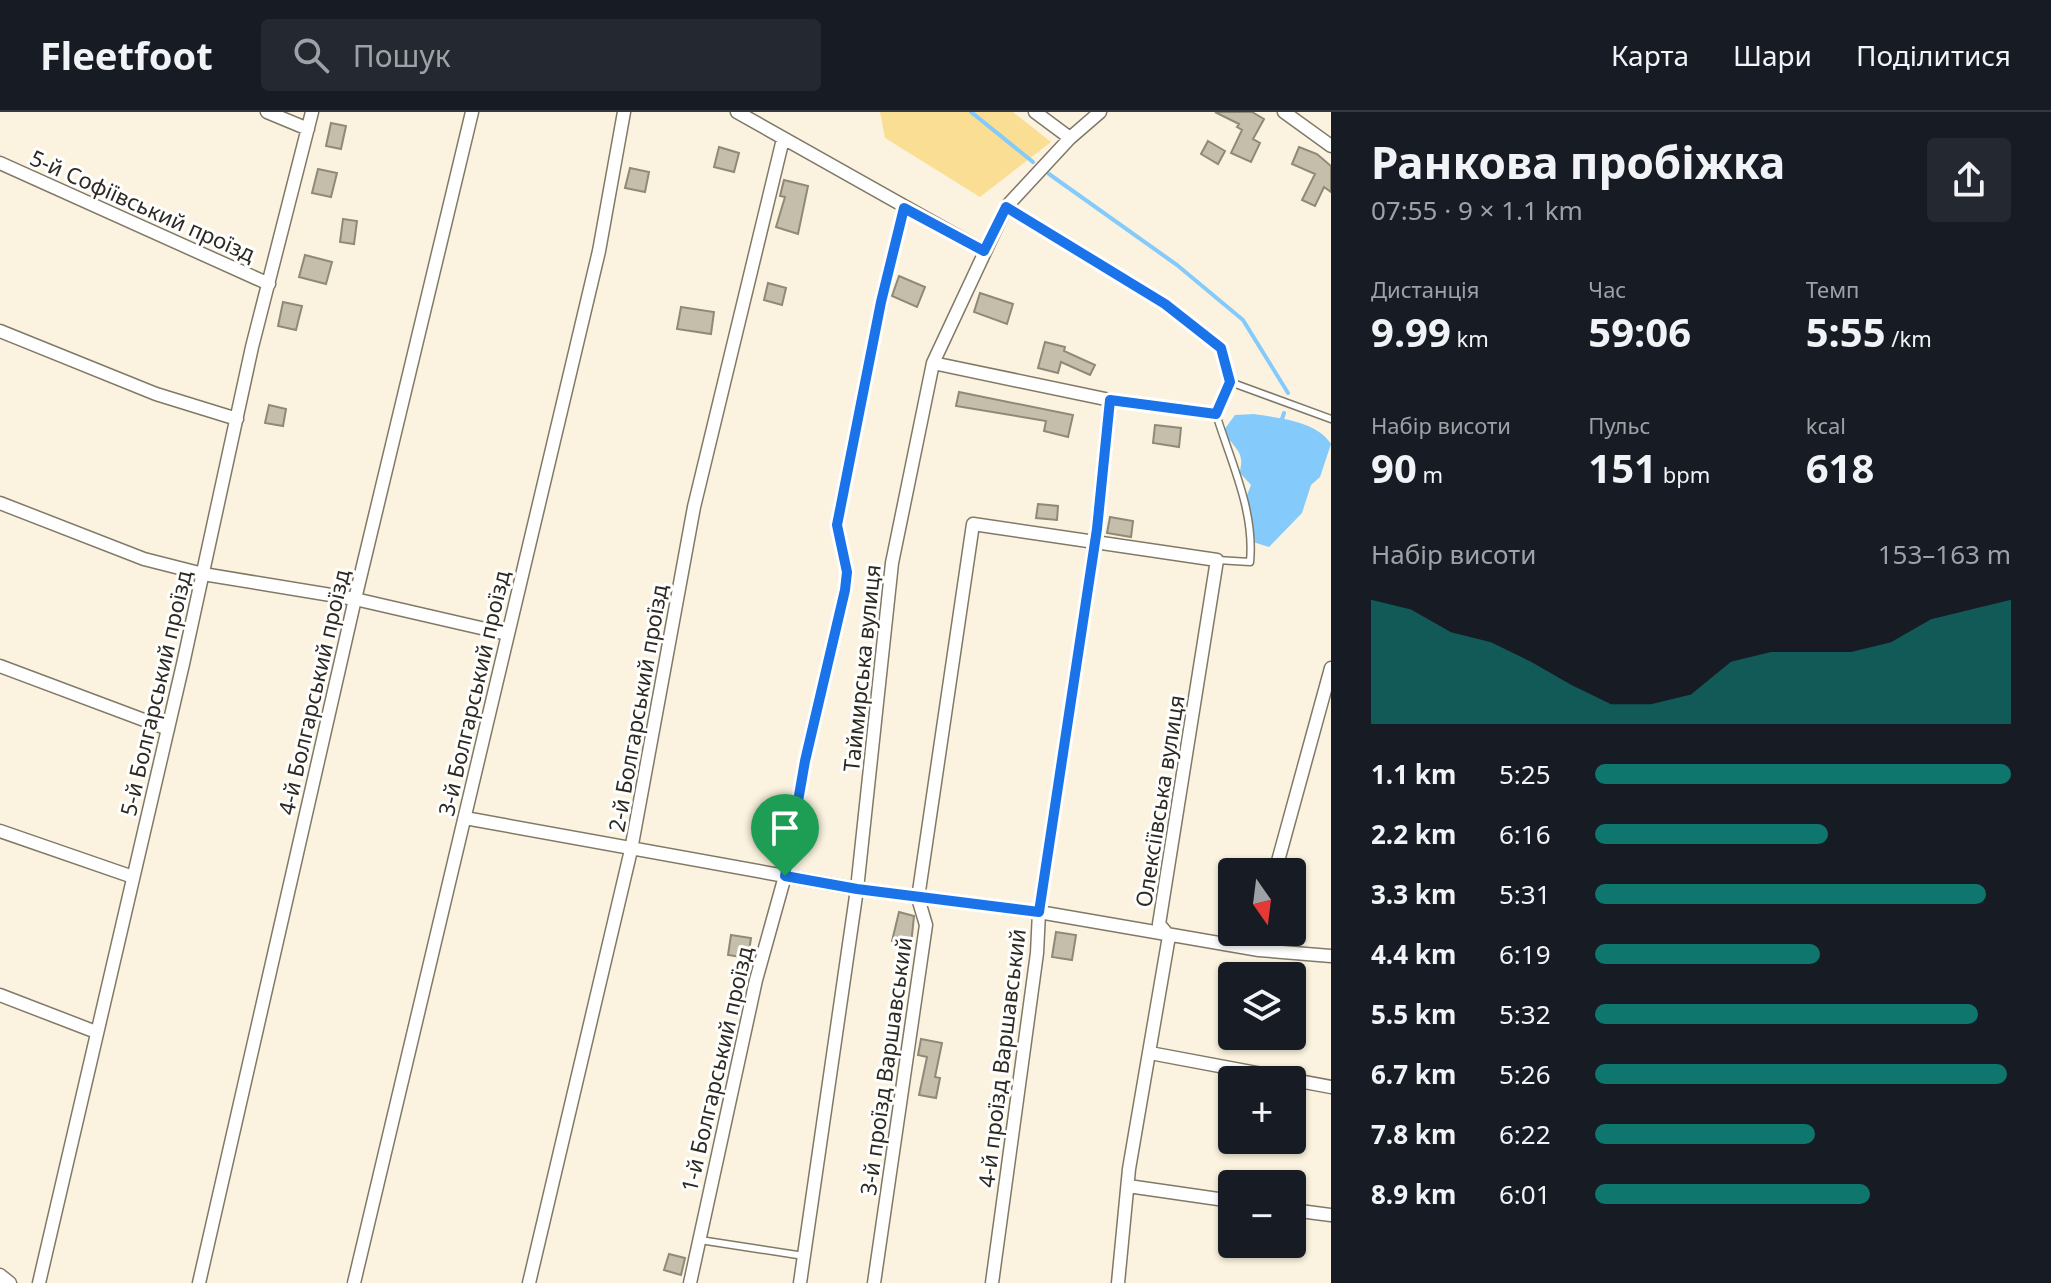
<!DOCTYPE html>
<html lang="uk">
<meta charset="utf-8">
<style>
:root{--surface:#171b24;--page:#242831;--text:#f1f3f6;--muted:#9ea1a6;--line:#363941;--accent:#0f766e}
body{margin:0;font-family:"Noto Sans",sans-serif;background:var(--page);color:var(--text);height:100vh;display:flex;flex-direction:column;font-size:30px;white-space:nowrap}
*{box-sizing:border-box;margin:0}
p{font-size:26px;color:var(--muted)}
.icon{flex:none;width:44px;height:44px;fill:none;stroke:currentColor;stroke-width:2;stroke-linecap:round;stroke-linejoin:round}
.map{position:relative;flex:1;overflow:hidden}
.side{display:flex;flex-direction:column;background:var(--surface);width:720px}
.side>*{flex:none}
.needle{width:52px;rotate:166deg}
.buttons{position:absolute;left:1218px;top:746px;display:grid;gap:16px}
.buttons a{display:grid;place-items:center;width:88px;height:88px;border-radius:8px;background:var(--surface);box-shadow:0 2px 6px #0004;font-size:40px}
.pin{position:absolute;display:grid;place-items:center;width:68px;height:68px;color:#fff;margin:-82px -34px;border-radius:50% 50% 50% 0;rotate:-45deg;box-shadow:0 0 8px #0007}
.pin .icon{rotate:45deg}
.round{display:grid;place-items:center;flex:none;width:84px;height:84px;border-radius:8px;background:var(--page)}
.head{display:flex;align-items:center;justify-content:space-between;height:136px;padding:0 40px}
h1{font-size:44px;font-weight:700;line-height:60px}
.figures{display:grid;grid-template-columns:repeat(3,1fr);gap:12px;height:136px;padding:8px 40px}
.figures div{display:grid;align-content:center}
.figures b{font-size:40px;font-weight:700}
.figures small{font-size:22px;font-weight:400}
.figures p{font-size:22px}
.chart{height:224px;padding:16px 40px}
.chart p{display:flex;justify-content:space-between}
.chart svg{width:100%;height:144px;margin-top:8px;fill:var(--accent);opacity:.7}
ul{padding:0 40px;list-style:none;font-size:26px}
li{display:grid;grid-template-columns:128px 96px 1fr;align-items:center;height:60px}
li i{height:20px;border-radius:10px;background:var(--accent)}
header{display:flex;align-items:center;gap:48px;box-sizing:border-box;height:112px;padding:0 40px;background:var(--surface);border-bottom:2px solid var(--line)}
header strong{font-size:38px}
nav{display:flex;gap:44px;margin-inline-start:auto;font-size:28px}
.search{width:560px;height:72px;background:var(--page);display:flex;align-items:center;gap:20px;box-sizing:border-box;padding:0 28px;border-radius:8px;color:var(--muted);font-size:30px}
main{display:flex;flex:1;min-height:0}
.map>svg:first-child{display:block}
.green{fill:#fade94}
.water{fill:#84cafb}
.lines{fill:none;stroke-linecap:round;stroke-linejoin:round}
.stream{stroke:#84cafb;stroke-width:4}
.building{fill:#c5beab;stroke:#8f8977;stroke-width:2}
.lane-casing{stroke:#807967;stroke-width:9}
.street-casing{stroke:#807967;stroke-width:15}
.lane{stroke:#fff;stroke-width:6}
.street{stroke:#fff;stroke-width:12}
.route-casing{stroke:#fff;stroke-width:16}
.route{stroke:#1a73e8;stroke-width:10}
.labels{text-anchor:middle;dominant-baseline:central;stroke-width:6;stroke-linejoin:round;paint-order:stroke}
.street-label{font-size:22px;fill:#2c2a22;stroke:#fff}
</style>
<header>
<strong>Fleetfoot</strong>
<div class="search"><svg class="icon" aria-label="search" viewBox="0 0 24 24"><circle cx="10" cy="10" r="6"/><path d="M15 15l6 6"/></svg>Пошук</div>
<nav><a>Карта</a><a>Шари</a><a>Поділитися</a></nav>
</header>
<main>
<div class="map">
<svg width="1331" height="1171" viewBox="0 0 1331 1171">
<rect width="100%" height="100%" fill="#fbf3df"/>
<path class="green" d="M880 0H1013L1051 30 980 85 885 26Z"/>
<path class="water" d="M1254 302C1279 306 1317 309 1331 332L1320 365 1311 373 1302 401 1269 435 1253 430 1247 383 1251 373 1240 361C1240 356 1242 352 1241 347 1240 336 1227 329 1224 318L1235 303Z"/>
<g class="lines">
<path class="stream" d="M971 0 1033 50
M1049 62 1177 153 1243 208 1288 281
M1282 307 1284 301"/>
</g>
<path class="building" d="M1215 0H1252L1264 7 1253 27 1260 31 1251 50 1231 41 1242 18 1237 15 1239 12Z
M331 11 346 14 341 37 326 34Z
M1208 29 1225 39 1218 52 1201 42Z
M719 35 739 41 734 60 714 55Z
M1299 35 1317 42 1331 54V80L1324 75 1315 94 1302 88 1315 62 1292 52Z
M630 56 649 60 645 80 625 76Z
M318 57 337 61 331 85 312 81Z
M784 68 808 74 798 122 776 115 785 85 780 84Z
M343 107 357 109 354 132 340 130Z
M305 143 332 150 326 172 299 165Z
M899 164 925 175 917 195 892 184Z
M768 171 786 176 782 193 764 188Z
M980 181 1013 192 1007 212 974 200Z
M283 190 302 194 296 218 278 214Z
M681 195 714 200 711 222 677 217Z
M1045 230 1065 235 1064 239 1095 253 1090 263 1061 250 1058 261 1038 256Z
M959 280 1073 303 1068 325 1044 319 1046 309 956 294Z
M269 293 286 297 283 314 265 311Z
M1155 313 1181 316 1179 335 1153 331Z
M1038 392 1058 394 1057 408 1036 406Z
M1110 405 1133 409 1131 425 1107 421Z
M899 800 914 804 911 833 892 829Z
M1056 820 1076 823 1072 848 1052 845Z
M731 823 751 826 748 846 728 843Z
M921 927 942 931 935 965 940 966 936 986 919 983 927 945 918 943Z
M669 1142 685 1146 681 1163 664 1158Z"/>
<g class="lines">
<g class="lane-casing">
<path id="lane" d="M1006 95 1165 192 1221 236 1230 270 1216 302C1231 350 1255 399 1250 450L1217 448
M1230 270 1331 307
M1110 288 1216 302
M700 1128 804 1144"/>
</g>
<g class="street-casing">
<path id="street" d="M267 0 308 17
M737 0 984 139
M1035 0 1070 26
M1284 0 1331 34
M0 51 269 172
M0 219 156 282 237 307
M933 251 1110 288 1097 417 1039 800 1037 841 992 1171
M0 391 144 447 203 462 355 487 507 522
M0 554 168 617
M465 706 857 777 1039 800 1259 838 1331 844
M0 719 133 765
M1275 760 1331 556
M0 883 96 920
M1150 941 1331 975
M1128 1074 1232 1089
M1292 1098 1331 1103
M0 1163 10 1171
M39 1171 183 552 252 235 312 0
M199 1171 355 487 472 0
M354 1171 599 139 624 0
M529 1171 631 738 694 395 783 27
M690 1171 756 868 785 764 805 649 845 478 847 460 837 413 881 190 904 96
M800 1171 857 777 892 451 933 251 1006 95 1070 26 1100 0
M874 1171 926 813 918 786 973 412 1217 448 1159 812 1169 824 1129 1057 1118 1171"/>
</g>
<use href="#lane" class="lane"/>
<use href="#street" class="street"/>
</g>
<g class="lines">
<g class="route-casing">
<path id="route" d="M1006 95 1165 192 1221 236 1230 270 1216 302 1110 288 1097 417 1039 800 857 777 785 764 805 649 845 478 847 460 837 413 881 190 904 96 984 139Z"/>
</g>
<use href="#route" class="route"/>
</g>
<g class="labels">
<g class="street-label">
<text transform="translate(143 93) rotate(24)">5-й Софіївський проїзд</text>
<text transform="translate(861 556) rotate(-84)">Таймирська вулиця</text>
<text transform="translate(313 580) rotate(-77)">4-й Болгарський проїзд</text>
<text transform="translate(155 581) rotate(-77)">5-й Болгарський проїзд</text>
<text transform="translate(473 581) rotate(-77)">3-й Болгарський проїзд</text>
<text transform="translate(637 596) rotate(-80)">2-й Болгарський проїзд</text>
<text transform="translate(1159 689) rotate(-81)">Олексіївська вулиця</text>
<text transform="translate(1001 946) rotate(-83)">4-й проїзд Варшавський</text>
<text transform="translate(885 954) rotate(-82)">3-й проїзд Варшавський</text>
<text transform="translate(716 957) rotate(-77)">1-й Болгарський проїзд</text>
</g>
</g>
</svg>
<div class="buttons">
<a><svg class="needle" viewBox="-14 -14 28 28"><path d="M0-13l5 13h-10z" fill="#e53935"/><path d="M0 13l5-13h-10z" fill="#9ea1a6"/></svg></a>
<a><svg class="icon" aria-label="layers" viewBox="0 0 24 24"><path d="M12 4l9 5-9 5-9-5zM3 14l9 5 9-5"/></svg></a>
<a>+</a>
<a>−</a>
</div>
<div class="pin" style="left:785px;top:764px;background:#1e9e55"><svg class="icon" aria-label="arrive" viewBox="0 0 24 24"><path d="M6 21V4h12l-3 4 3 4H6"/></svg></div>
</div>
<section class="side">
<div class="head"><div><h1>Ранкова пробіжка</h1><p>07:55 · 9 × 1.1 km</p></div><a class="round"><svg class="icon" aria-label="share" viewBox="0 0 24 24"><path d="M12 15V3M7 8l5-5 5 5M5 13v7h14v-7"/></svg></a></div>
<div class="figures">
<div><p>Дистанція</p><b>9.99<small> km</small></b></div>
<div><p>Час</p><b>59:06</b></div>
<div><p>Темп</p><b>5:55<small> /km</small></b></div>
</div>
<div class="figures">
<div><p>Набір висоти</p><b>90<small> m</small></b></div>
<div><p>Пульс</p><b>151<small> bpm</small></b></div>
<div><p>kcal</p><b>618</b></div>
</div>
<div class="chart"><p><span>Набір висоти</span>153–163 m</p>
<svg viewBox="0 0 160 44" preserveAspectRatio="none"><path d="M0 44V6L10 9L20 16L30 19L40 25L50 32L60 38L70 38L80 35L90 25L100 22L110 22L120 22L130 19L140 12L150 9L160 6V44z"/></svg>
</div>
<ul>
<li><b>1.1 km</b>5:25<i style="width:100%"></i></li>
<li><b>2.2 km</b>6:16<i style="width:56%"></i></li>
<li><b>3.3 km</b>5:31<i style="width:94%"></i></li>
<li><b>4.4 km</b>6:19<i style="width:54%"></i></li>
<li><b>5.5 km</b>5:32<i style="width:92%"></i></li>
<li><b>6.7 km</b>5:26<i style="width:99%"></i></li>
<li><b>7.8 km</b>6:22<i style="width:53%"></i></li>
<li><b>8.9 km</b>6:01<i style="width:66%"></i></li>
</ul>
</section>
</main>
